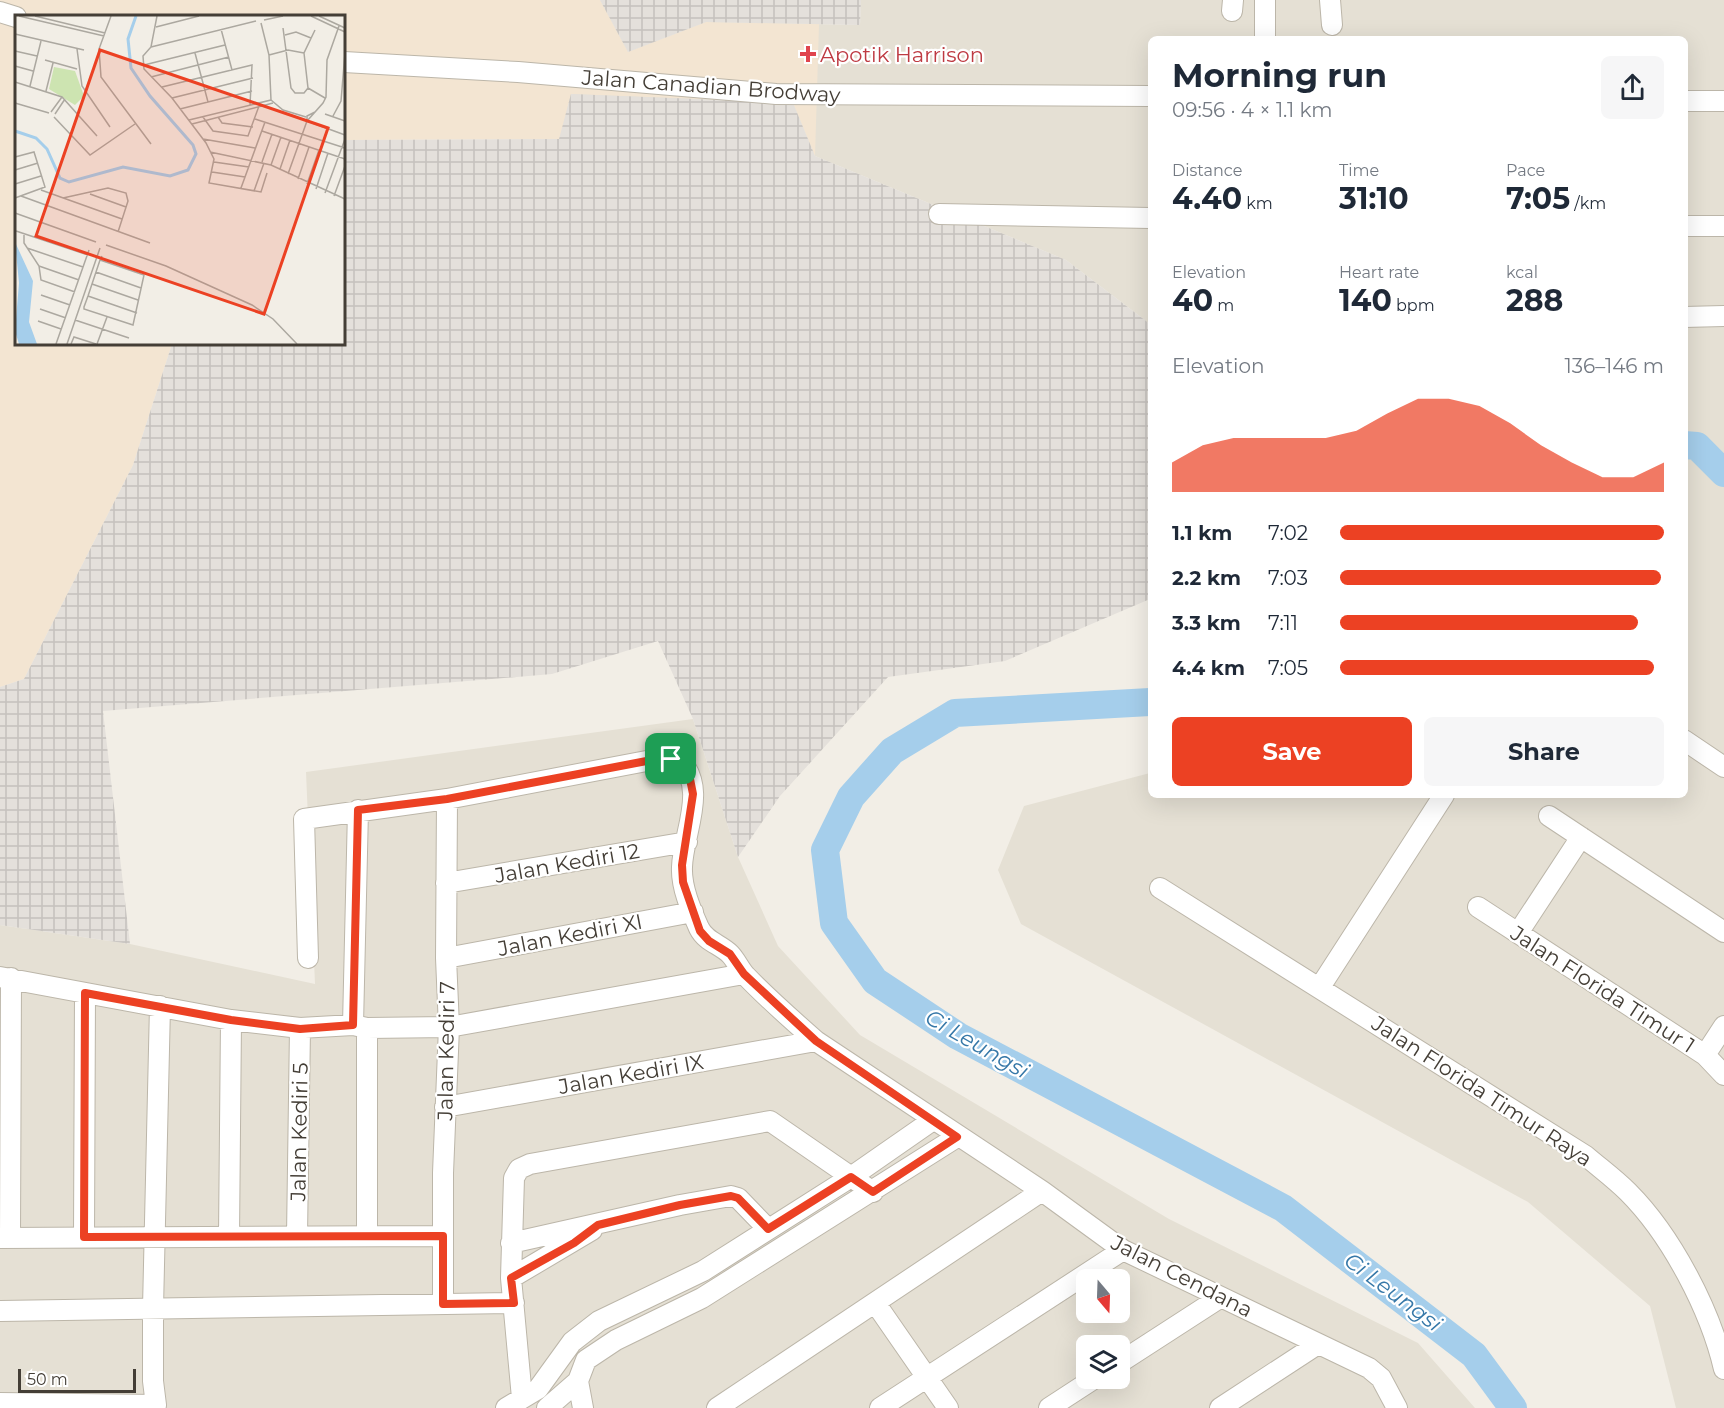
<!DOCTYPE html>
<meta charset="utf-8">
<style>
:root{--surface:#fff;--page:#f6f6f7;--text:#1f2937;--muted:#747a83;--accent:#ec4123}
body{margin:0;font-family:Montserrat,sans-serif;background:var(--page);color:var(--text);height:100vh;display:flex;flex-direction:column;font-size:22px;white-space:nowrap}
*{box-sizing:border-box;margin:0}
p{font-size:20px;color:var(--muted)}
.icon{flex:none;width:33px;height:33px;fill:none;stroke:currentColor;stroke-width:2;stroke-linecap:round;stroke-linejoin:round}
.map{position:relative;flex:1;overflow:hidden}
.details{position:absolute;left:1148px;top:36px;width:540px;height:762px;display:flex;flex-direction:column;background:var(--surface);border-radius:9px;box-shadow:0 6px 24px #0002}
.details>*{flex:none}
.needle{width:39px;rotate:161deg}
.tools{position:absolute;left:1076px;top:1269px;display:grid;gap:12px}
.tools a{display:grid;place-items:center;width:54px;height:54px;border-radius:9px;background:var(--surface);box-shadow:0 6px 24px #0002;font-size:30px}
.scale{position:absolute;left:18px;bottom:15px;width:118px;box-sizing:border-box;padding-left:6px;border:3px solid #443e36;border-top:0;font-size:16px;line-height:21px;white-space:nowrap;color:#443e36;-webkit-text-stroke:4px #fff;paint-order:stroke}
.pin{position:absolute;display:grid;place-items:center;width:51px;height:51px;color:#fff;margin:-26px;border-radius:12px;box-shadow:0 3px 9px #0006}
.round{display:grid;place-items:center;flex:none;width:63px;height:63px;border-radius:9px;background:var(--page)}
.overview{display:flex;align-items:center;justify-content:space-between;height:102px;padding:0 24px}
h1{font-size:33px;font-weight:700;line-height:45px}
.figures{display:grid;grid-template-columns:repeat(3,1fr);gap:9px;height:102px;padding:6px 24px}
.figures div{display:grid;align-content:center}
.figures b{font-size:30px;font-weight:700}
.figures small{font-size:16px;font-weight:400}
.figures p{font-size:16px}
.chart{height:168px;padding:12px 24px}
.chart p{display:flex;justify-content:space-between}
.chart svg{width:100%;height:108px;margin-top:6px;fill:var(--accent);opacity:.7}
.button{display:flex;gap:12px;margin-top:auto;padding:12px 24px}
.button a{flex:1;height:69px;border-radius:9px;background:var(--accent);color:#fff;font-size:24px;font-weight:700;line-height:69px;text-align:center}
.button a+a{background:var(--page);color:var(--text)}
ul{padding:0 24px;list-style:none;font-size:20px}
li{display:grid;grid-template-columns:96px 72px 1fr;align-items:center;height:45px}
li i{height:15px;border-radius:8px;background:var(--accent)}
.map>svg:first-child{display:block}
.residential{fill:#e5e0d4;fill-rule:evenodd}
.commercial{fill:#f3e5d2}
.industrial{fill:url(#industrial-grid)}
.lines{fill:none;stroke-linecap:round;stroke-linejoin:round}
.river{stroke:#a5ceeb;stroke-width:28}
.minor-casing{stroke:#bcb6a9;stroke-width:22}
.minor{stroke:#fff;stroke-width:20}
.route-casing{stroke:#fff;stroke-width:12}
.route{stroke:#ec4123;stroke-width:8}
.health-dot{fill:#e0444e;stroke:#fff;stroke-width:2}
.labels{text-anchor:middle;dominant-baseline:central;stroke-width:4.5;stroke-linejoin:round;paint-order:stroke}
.health-label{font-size:21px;fill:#be3a42;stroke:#fff;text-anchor:start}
.street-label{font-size:21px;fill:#443e36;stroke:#fff}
.water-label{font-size:22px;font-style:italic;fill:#3678a8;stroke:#fff}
.inset-river{fill:none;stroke:#a5ceeb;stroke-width:3}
.inset-road{fill:none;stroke:#aca8a0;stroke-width:1.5}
.view{fill:#ec4123;fill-opacity:0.15;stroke:#ec4123;stroke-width:3}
.inset-edge{fill:none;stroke:#443e36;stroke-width:3}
</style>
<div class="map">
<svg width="1724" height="1408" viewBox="0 0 1724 1408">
<defs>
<pattern id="industrial-grid" width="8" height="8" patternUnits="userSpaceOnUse" patternTransform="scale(1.5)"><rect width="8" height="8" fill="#e4e0db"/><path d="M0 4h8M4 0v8" fill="none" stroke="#c5c1bd"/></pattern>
</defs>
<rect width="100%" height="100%" fill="#f2eee6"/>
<path class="residential" d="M0 0H600L628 52 706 22 860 25 861 0H1724V1408H1676L1650 1306 1528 1202 1021 924 998 870 1024 806 1150 773V795H1684V39H1150V324L1066 260 815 156 793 103 344 140V16H16V344H172L0 687Z
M693 719 738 857 778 946 860 1035 1169 1219 1418 1343 1475 1408H0V925L130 944 315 984 306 772ZM1086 1280H1119V1312H1086ZM1086 1346H1119V1378H1086Z"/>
<path class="commercial" d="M0 0H600L628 52 706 22 819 24 815 156 793 103 571 94 560 139 344 140V16H16V344H172L133 465 24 679 0 687Z"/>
<path class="industrial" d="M600 0H861L860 25 706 22 628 52Z
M571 94 793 103 815 156 1066 260 1150 324V599L1005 661 888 677 780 796 738 857 693 719 658 641 552 674 103 711 130 944 0 925V687L24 679 133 465 172 344H344V140L559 139Z"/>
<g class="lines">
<path class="river" d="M1684 445 1697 446 1724 473
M1150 702 955 713 892 751 851 797 825 850 834 923 875 981 958 1036 1283 1208 1474 1355 1513 1408"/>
<g class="minor-casing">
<path id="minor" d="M1265 0V39
M1330 0 1332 25
M1232 11 1233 0
M0 12 16 17
M344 62 518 72 776 94 1150 96
M1684 101H1724
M939 214 1150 218
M1684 226H1724
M1684 317 1724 316
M1684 740 1724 767
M1549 816 1724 932
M446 883 687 842
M1160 888 1586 1156C1600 1168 1615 1179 1628 1192 1671 1235 1710 1309 1724 1369
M1478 907 1705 1055 1724 1075
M1518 933 1581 837
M308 958 304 819 447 799 657 759 678 758C709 788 683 832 682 867 681 887 691 910 699 928 706 942 720 944 730 954 736 960 740 970 746 976 768 999 792 1020 816 1041L1042 1191 1123 1250 1369 1368 1381 1378 1397 1408
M446 958 693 912
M0 977 231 1020 300 1028 353 1025 367 1028 449 1027 744 974
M1320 987 1444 795
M353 1025 358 810
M367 1028V1236
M1705 1055 1724 1026
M445 1107 816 1041
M297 1236 300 1028
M84 1237 85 993
M229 1237 231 1020
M0 1238 443 1236
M10 1238 11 978
M511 1243 680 1205 731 1196 738 1198 768 1229
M511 1278 592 1230
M443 1304V1173L449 1027 446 958 447 799
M876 1304 948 1408
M0 1311 514 1303
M1119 1363 1221 1297
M578 1381 583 1408
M522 1398 511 1278 514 1178 519 1169 530 1164 770 1121 873 1192
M0 1403 156 1405 153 1381V1308L160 1006
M506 1408 538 1389 572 1342 599 1321 703 1271 851 1177 933 1120
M547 1408 578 1381 586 1360 616 1340 702 1298 957 1137
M717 1408 1042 1191
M880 1408 1123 1250
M1049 1408 1095 1378
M1220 1408 1318 1344"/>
</g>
<use href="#minor" class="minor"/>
</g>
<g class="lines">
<g class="route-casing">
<path id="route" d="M657 759H678L689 774 693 794 682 865 683 882 700 931 709 941 730 954 744 974 816 1041 957 1137 873 1192 851 1177 768 1229 738 1198 731 1196 680 1205 598 1225 574 1243 511 1278 514 1303 443 1304V1236L84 1237 85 993 231 1020 300 1029 353 1025 358 810 447 799Z"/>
</g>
<use href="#route" class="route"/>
</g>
<path class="health-dot" d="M805 45h6v6h6v6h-6v6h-6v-6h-6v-6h6z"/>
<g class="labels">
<g class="health-label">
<text x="820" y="54">Apotik Harrison</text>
</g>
<g class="street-label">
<text transform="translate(711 86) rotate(4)">Jalan Canadian Brodway</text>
<text transform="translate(567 863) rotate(-10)">Jalan Kediri 12</text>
<text transform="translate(570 935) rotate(-11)">Jalan Kediri XI</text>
<text transform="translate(1603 989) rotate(33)">Jalan Florida Timur 1</text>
<text transform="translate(446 1051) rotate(-89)">Jalan Kediri 7</text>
<text transform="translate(631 1074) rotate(-10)">Jalan Kediri IX</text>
<text transform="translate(1482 1091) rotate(33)">Jalan Florida Timur Raya</text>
<text transform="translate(299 1132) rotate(-89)">Jalan Kediri 5</text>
<text transform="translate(1182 1276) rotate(27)">Jalan Cendana</text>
</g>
<g class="water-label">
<text transform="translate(977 1044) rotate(30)">Ci Leungsi</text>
<text transform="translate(1393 1292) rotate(37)">Ci Leungsi</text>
</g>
</g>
<g transform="translate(15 15)">
<rect width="330" height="330" fill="#f2eee6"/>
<path d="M39 52 60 56 69 81 60 90 34 74Z" fill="#cde4b1"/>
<path d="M0 227 18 266 14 307 22 329H4L0 316 4 268Z" fill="#a5ceeb"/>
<path class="inset-river" d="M0 116 21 123 32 134 45 163 54 167 108 152 155 161 173 155 181 139 178 130 135 81 116 53 113 24 121 1"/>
<path class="inset-road" d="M4 1 89 21M20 1 90 18M96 1 84 34 86 62 136 129M142 1 136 32 128 41 129 54 157 83 191 128 199 144 194 168 246 177 252 158M296 1 330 17M304 1 330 13M249 5 268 1M246 8 254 40 256 85 268 95 291 102M141 12 184 1M268 13 276 73 280 78H289L293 73M206 14 217 55M0 19 69 35M270 20 281 17 296 23M136 32 241 6M62 34 67 71 95 112M0 36 22 41M180 38 193 87M254 40 273 35 289 38M30 45 62 54M129 50 210 30M0 51 18 56M136 62 214 42M0 67 47 82 82 121M15 71 26 26M147 72 237 50 235 90M293 73 289 38 300 15M293 73 310 83M31 76 38 48M157 83 238 63M0 88 34 98M165 94 237 76M36 97 47 82M300 97 292 101V106L308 88 311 82 312 45 324 11M40 99 50 84M310 99 330 106M318 101 326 86 330 38M39 102 75 140 120 109M188 102 198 116 233 121 244 91M203 102 207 108 238 112M240 104 330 133M174 105 256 85M177 109 258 88M247 116 330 144M188 124 240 133M195 137 256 150 330 184M0 142 19 137 30 172 0 183M199 147 234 152M247 147 257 119M256 150 266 122M265 154 275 125M0 155 23 148M197 157 230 162M273 159 292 106 330 120M283 164 294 132M0 169 26 161M292 169 304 135M226 173 250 107M301 174 313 138M26 175 107 204M239 176 249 148M310 178 330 124M75 179 111 192M6 181 135 228M319 181 330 151M48 183 93 173 111 178 113 186 103 217M0 198 81 227M1 216 73 240M9 220V228L24 251 26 265 60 277M91 230 151 251 237 290 258 304 282 329M12 233 68 252M85 245 129 260 118 310 69 294V292L73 281 85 245 87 241M24 251 64 265M81 257 126 273M77 269 123 285M26 280 55 290M73 281 122 298M25 294 51 303M60 305 114 323M23 306 46 314M41 329 74 235M52 329 85 233M56 329 59 322 81 329M82 329 92 302"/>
<path class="view" d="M85 35 313 113 249 299 21 221Z"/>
<rect width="330" height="330" class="inset-edge"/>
</g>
</svg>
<div class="tools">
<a><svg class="needle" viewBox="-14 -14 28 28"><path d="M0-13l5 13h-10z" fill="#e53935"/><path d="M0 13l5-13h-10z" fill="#747a83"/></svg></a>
<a><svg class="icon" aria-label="layers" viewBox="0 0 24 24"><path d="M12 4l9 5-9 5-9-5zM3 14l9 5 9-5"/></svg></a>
</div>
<div class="scale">50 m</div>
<div class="pin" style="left:671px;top:759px;background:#1e9e55"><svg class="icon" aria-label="arrive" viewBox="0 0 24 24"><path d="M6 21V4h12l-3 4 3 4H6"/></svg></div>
<section class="details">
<div class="overview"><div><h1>Morning run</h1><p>09:56 · 4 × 1.1 km</p></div><a class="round"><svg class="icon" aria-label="share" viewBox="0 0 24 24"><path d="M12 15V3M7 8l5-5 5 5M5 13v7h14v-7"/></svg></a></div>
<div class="figures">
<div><p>Distance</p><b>4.40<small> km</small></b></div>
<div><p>Time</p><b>31:10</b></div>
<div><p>Pace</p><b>7:05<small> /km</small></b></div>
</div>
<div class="figures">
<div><p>Elevation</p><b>40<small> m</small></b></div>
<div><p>Heart rate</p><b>140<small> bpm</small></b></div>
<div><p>kcal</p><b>288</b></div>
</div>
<div class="chart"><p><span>Elevation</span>136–146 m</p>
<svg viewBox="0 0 160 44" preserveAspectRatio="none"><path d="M0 44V32L10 25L20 22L30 22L40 22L50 22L60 19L70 12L80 6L90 6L100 9L110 16L120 25L130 32L140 38L150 38L160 32V44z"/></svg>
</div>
<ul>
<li><b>1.1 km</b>7:02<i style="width:100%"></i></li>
<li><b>2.2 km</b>7:03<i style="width:99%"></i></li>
<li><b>3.3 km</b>7:11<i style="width:92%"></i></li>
<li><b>4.4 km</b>7:05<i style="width:97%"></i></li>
</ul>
<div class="button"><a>Save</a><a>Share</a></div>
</section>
</div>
